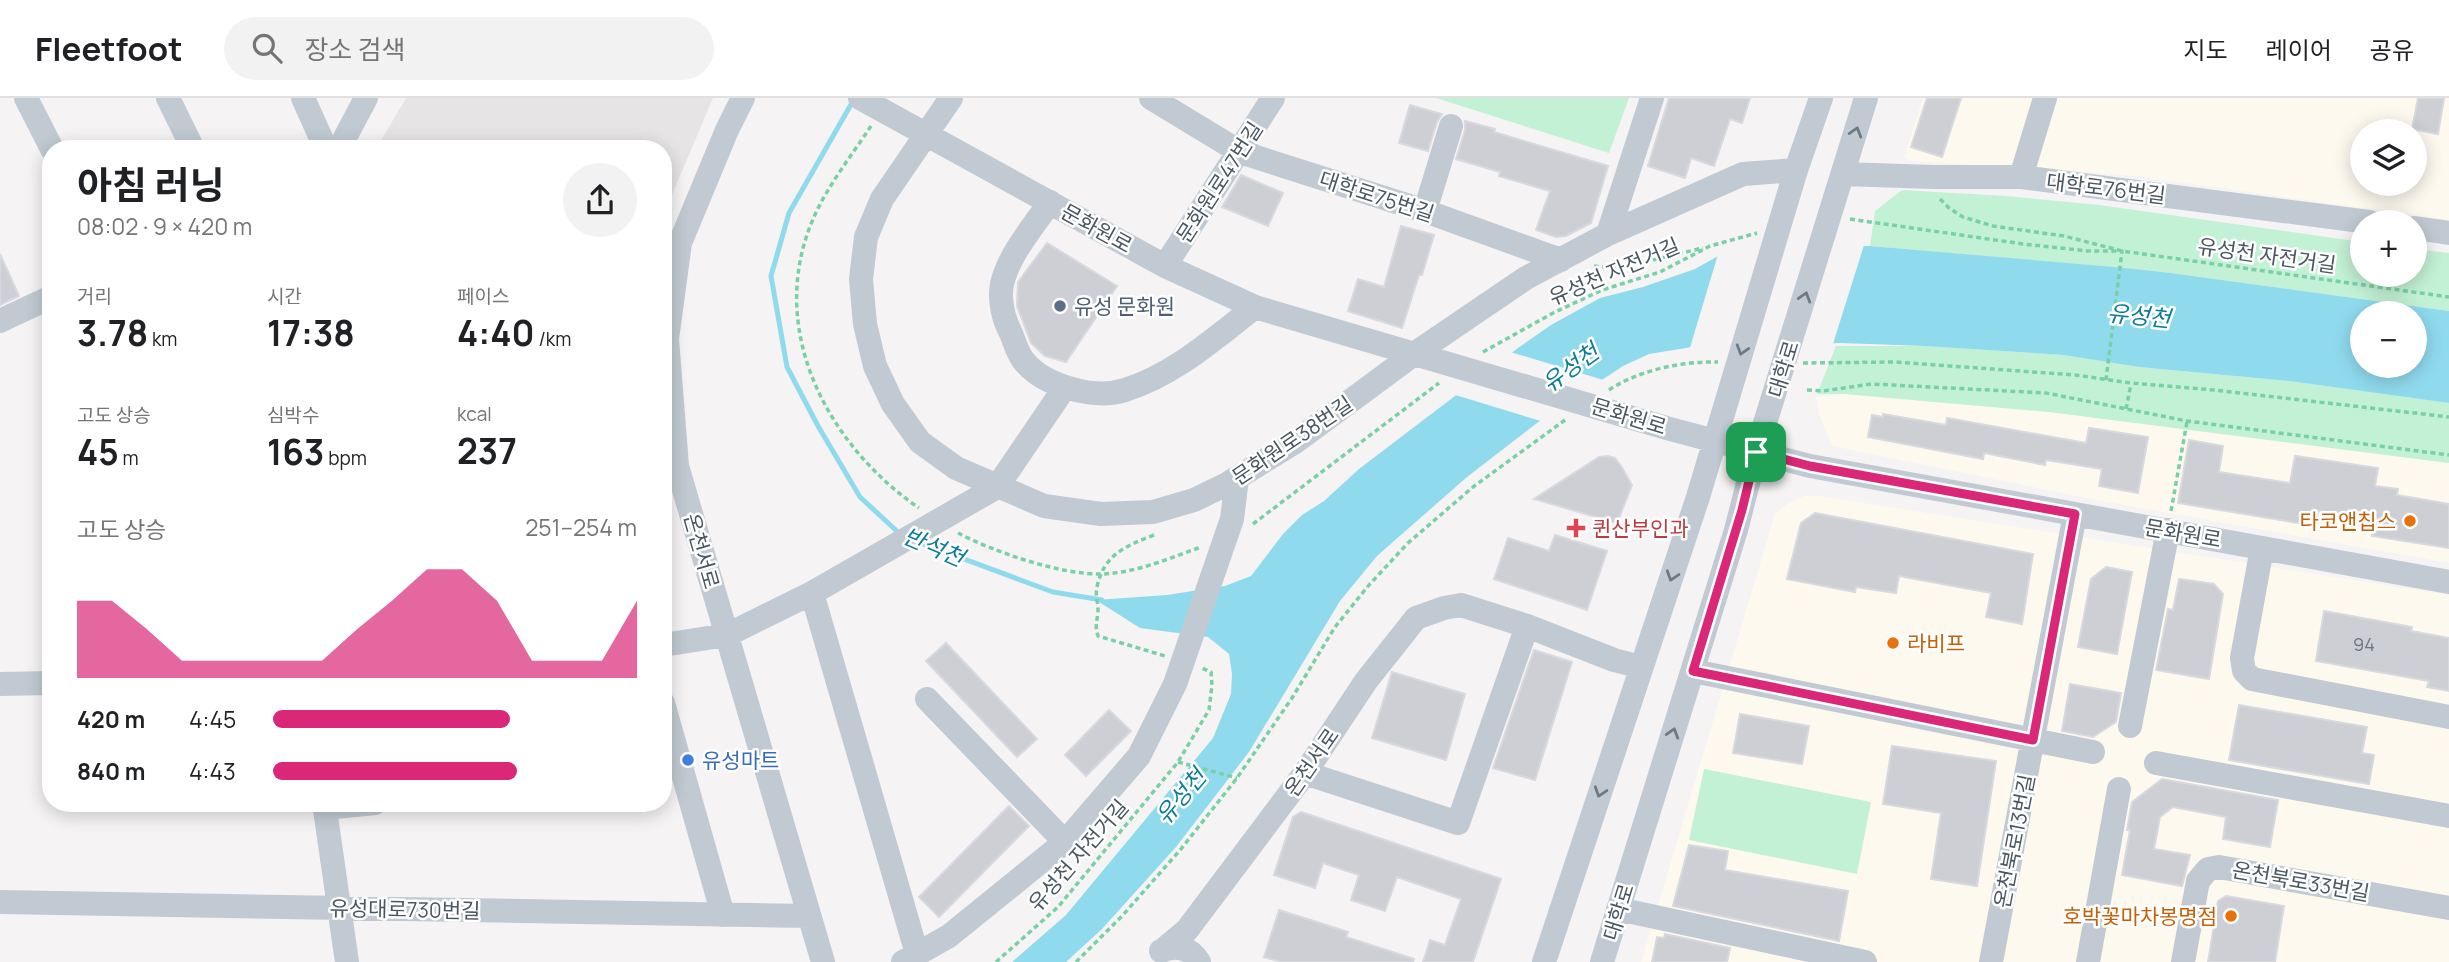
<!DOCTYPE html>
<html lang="ko">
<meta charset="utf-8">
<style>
:root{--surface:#fff;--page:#f2f2f2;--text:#202124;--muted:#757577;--line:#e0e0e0;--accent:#db2777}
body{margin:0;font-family:Manrope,"Noto Sans KR",sans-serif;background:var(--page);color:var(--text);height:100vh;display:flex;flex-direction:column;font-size:26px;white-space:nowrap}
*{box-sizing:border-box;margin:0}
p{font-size:23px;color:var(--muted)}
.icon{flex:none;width:38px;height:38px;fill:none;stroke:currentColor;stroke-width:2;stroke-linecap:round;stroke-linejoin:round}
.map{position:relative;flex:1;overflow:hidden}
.sheet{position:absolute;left:42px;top:42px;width:630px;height:672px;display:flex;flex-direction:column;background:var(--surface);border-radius:28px;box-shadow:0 4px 18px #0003}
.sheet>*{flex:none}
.buttons{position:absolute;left:2350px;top:21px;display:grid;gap:14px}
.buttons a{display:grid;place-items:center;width:77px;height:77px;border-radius:50%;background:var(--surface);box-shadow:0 4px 18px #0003;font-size:35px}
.pin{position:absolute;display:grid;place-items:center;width:60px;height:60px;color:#fff;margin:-30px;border-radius:14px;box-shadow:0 4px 10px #0006}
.round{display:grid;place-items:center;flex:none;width:74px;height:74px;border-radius:37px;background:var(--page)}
.summary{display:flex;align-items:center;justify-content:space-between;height:119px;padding:0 35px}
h1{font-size:38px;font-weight:700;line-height:52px}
.metrics{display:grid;grid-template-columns:repeat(3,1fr);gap:10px;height:119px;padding:7px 35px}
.metrics div{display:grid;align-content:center}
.metrics b{font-size:35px;font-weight:700}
.metrics small{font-size:19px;font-weight:400}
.metrics p{font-size:19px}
.chart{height:196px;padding:14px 35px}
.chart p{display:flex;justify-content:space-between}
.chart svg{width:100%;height:126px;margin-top:7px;fill:var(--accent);opacity:.7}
ul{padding:0 35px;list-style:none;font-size:23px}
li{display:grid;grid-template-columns:112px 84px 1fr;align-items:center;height:52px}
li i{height:18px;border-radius:9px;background:var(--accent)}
header{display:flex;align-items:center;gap:42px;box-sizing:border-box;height:98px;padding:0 35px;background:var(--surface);border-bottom:2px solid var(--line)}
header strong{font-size:33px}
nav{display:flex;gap:38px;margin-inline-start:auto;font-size:24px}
.search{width:490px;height:63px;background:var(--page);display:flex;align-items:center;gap:18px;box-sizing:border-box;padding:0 24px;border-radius:38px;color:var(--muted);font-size:26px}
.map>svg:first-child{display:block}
.commercial{fill:#fdf9ef;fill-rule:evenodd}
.education{fill:#e6e4e5}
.green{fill:#c3f1d5}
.water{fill:#90daee;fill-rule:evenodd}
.pier{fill:#f5f3f3}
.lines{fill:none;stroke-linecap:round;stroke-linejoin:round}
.stream{stroke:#90daee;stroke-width:5}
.building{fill:#cdcfd5;stroke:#d7d9de;stroke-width:2}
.path{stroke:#7ad0a6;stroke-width:3.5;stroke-dasharray:5 3.5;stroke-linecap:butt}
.minor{stroke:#c1cad2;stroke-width:24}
.oneway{stroke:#6e7983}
.route-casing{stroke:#fff;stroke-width:14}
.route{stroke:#db2777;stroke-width:9}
.service-dot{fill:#5c6f8a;stroke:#fff;stroke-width:2.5}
.food-dot{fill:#e8710a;stroke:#fff;stroke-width:2.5}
.health-dot{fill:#e0444e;stroke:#fff;stroke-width:2.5}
.shop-dot{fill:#3f7fe0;stroke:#fff;stroke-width:2.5}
.labels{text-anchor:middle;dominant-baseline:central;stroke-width:5;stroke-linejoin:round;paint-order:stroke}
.number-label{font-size:18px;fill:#6b747e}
.street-label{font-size:21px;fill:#4a5661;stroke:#fff}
.service-label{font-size:21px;fill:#4e5e75;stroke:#fff;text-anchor:start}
.food-label{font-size:21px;fill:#c56008;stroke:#fff;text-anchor:end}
.health-label{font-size:21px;fill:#be3a42;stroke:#fff;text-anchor:start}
.shop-label{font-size:21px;fill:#366cbe;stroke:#fff;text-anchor:start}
.water-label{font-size:23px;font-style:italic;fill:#0c7c9b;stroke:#fff}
</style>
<header>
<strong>Fleetfoot</strong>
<div class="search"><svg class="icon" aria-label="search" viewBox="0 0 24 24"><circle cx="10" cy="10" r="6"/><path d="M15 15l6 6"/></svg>장소 검색</div>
<nav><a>지도</a><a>레이어</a><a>공유</a></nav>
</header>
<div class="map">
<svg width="2449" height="864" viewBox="0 0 2449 864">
<rect width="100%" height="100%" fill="#f5f3f3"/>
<path class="commercial" d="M1923 0H2449V122L2135 78 1912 63 1904 60ZM2362 33H2415V86H2362Z
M1844 296 2049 314 2449 365V465L2096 402 1832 348 1819 316 1816 299Z
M1804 398H1820L2449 497V864H1641L1775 416 1790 404Z"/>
<path class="education" d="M406 0H713L663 118V51H376Z"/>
<path class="green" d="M1436 0H1629L1609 55Z
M1902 92 2006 98 2099 107 2362 144V177H2415V151L2449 155V213L2163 174 1870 148 1875 113Z
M1836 248H1924L2063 257 2139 269 2289 283 2449 305V365L2049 314 1844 296H1817Z
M1704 671 1871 704 1857 776 1689 742Z"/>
<path class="water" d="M1736 148H1870L2114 169 2163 174 2449 213V305L2289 283 2139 269 2063 257 1924 248 1841 245 1692 249 1649 256 1623 268 1537 325 1467 379 1377 458 1340 503 1249 654 1176 749 1102 831 1066 864H1012L1066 817 1213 640 1231 596 1232 576 1229 556 1208 539 1140 530 1096 502 1167 497 1225 488 1251 478 1283 436 1302 417 1324 403 1359 371 1518 250 1551 227 1600 200 1643 189 1695 171ZM2362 215H2415V268H2362Z"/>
<path class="pier" d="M1735 144H1865L1832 249 1689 253 1719 153Z
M1507 253 1607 283 1544 324 1452 296Z"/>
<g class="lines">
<path class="stream" d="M853 3 789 115 771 178 787 269 818 328 860 399 900 436
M918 444 1053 494 1102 502"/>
</g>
<path class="building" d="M1669 0H1750L1742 25 1730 21 1714 68 1691 60 1685 80 1648 68Z
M1927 0H1961L1942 59 1911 49Z
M2418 0H2444L2438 36 2412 31Z
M1410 7 1442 16 1437 24 1428 53 1399 45Z
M1465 23 1495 31 1494 34 1608 68 1591 125 1566 138 1556 139 1536 132 1550 93 1499 78 1500 74 1456 61 1465 32Z
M1241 77 1283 95 1268 128 1222 109Z
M1401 128 1434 137 1422 177H1419L1402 230 1348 213 1358 181 1384 189Z
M1047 145 1117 188 1066 264 1045 258 1031 245 1017 208 1018 184Z
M0 156 19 198 0 207Z
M1883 316 1946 327 1947 320 2086 345 2089 330 2148 339 2138 395 2099 388 2102 371 2046 362 2045 367 1984 355 1983 361 1868 339 1872 317 1883 319Z
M2189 342 2223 348 2219 374 2290 385 2295 358 2378 370 2375 388 2398 391 2397 397 2449 406V450L2372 438 2374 421 2318 413 2316 428 2178 405Z
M1608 358 1615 360 1621 368 1632 387 1617 425 1534 401 1599 359Z
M1815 415 2033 456 2022 526 1986 519 1991 495 1899 478 1896 495 1856 489 1855 494 1787 481 1801 425Z
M1555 437 1607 453 1587 512 1494 481 1508 440 1549 453Z
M2106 469 2132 474 2117 556 2078 549 2091 481Z
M2179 481 2214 486 2223 496 2209 581 2156 572 2168 511 2173 512Z
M2324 513 2412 529 2411 533 2449 540V593L2427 589 2429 583 2316 563Z
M946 545 1037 641 1017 659 926 563Z
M1534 552 1572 564 1535 682 1493 670Z
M1392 574 1465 596 1446 662 1372 640Z
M2070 586 2121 595 2116 624 2093 639 2062 633Z
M2239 607 2367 629 2362 655 2374 657 2369 686 2229 662Z
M1109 612 1131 633 1086 678 1065 657Z
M1740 616 1809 628 1802 666 1733 655Z
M1892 648 1996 663 1977 788 1931 781 1941 715 1883 706Z
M2162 681 2278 702 2270 749 2223 741 2226 719 2173 709 2160 719 2154 751 2190 757 2182 788 2122 777 2130 732H2127L2132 704Z
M1009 708 1029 728 939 819 919 799Z
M1301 714 1501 781 1473 864H1423L1430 842 1445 847 1461 801 1397 779 1385 813 1351 802 1359 777 1323 765 1315 790 1274 777 1293 719Z
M1689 747 1728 753 1725 772 1848 793 1839 843 1673 808Z
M2226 798 2284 808 2275 864H2208L2218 803Z
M1279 812 1348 834 1346 839 1414 861 1413 864H1281L1264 859Z
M1665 836 1730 850 1727 864H1652L1657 839 1664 840Z"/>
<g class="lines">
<path class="path" d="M871 28C852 57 828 87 814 119 765 229 826 346 919 410
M1940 101 1949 110 1963 119 1993 128 2064 138 2122 153 2449 199
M1850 121 2023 146 2088 153H2122L2106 282
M1594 168C1620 173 1675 156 1703 150
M1483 254 1553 215 1602 192 1660 174 1710 148 1757 135
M1803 265 1895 264 2075 277 2131 285 2214 292 2449 319
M1609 292C1639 272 1682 263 1718 264
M1807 292 1823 293 1871 286 2046 295 2187 323 2449 357
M2126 311 2131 286
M2171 413 2187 324
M1253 426 1439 285
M958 435C994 454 1061 477 1102 476 1136 475 1170 460 1201 449
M1154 437C1126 448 1104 456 1097 489 1095 496 1098 504 1098 511 1098 523 1094 525 1098 538L1165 558
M1178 664 1237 680
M996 864 1058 809 1178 664 1209 612 1212 587 1211 574 1202 570
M1076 864 1123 817 1181 751 1237 680 1292 600 1335 529 1369 487 1408 445 1473 389 1565 322"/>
<path class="minor" d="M26 0 52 51
M168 0 193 51
M303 0 326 51
M743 0 727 32 680 145 667 241 677 368 823 864
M860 0 1165 168 1255 209 1670 331 1810 368 2449 484
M951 0 882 101 866 139 861 181 865 226 875 268 893 306 920 344 956 370 1044 408 1101 416 1153 414 1194 402 1227 386 1295 344 1414 256 1526 180 1608 136 1743 76 1796 72
M1151 0 1240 54 1425 113 1561 162
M339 51 366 0
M1843 76 1933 79H2021L2369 124
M2021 79 2045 0
M1050 104C1033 129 1009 156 1002 186 999 201 1003 220 1010 233 1014 242 1017 254 1023 262 1043 288 1095 302 1125 292 1174 277 1215 240 1255 209
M1425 113 1451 28
M2415 130 2449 135
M1608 136 1652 0
M1165 168 1273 0
M0 223 51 199
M2262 450 2242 560 2244 573 2252 581 2449 619
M812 495 917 856
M663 547 727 537 812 495 997 389 1065 289
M1693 573 2093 654
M0 586 51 585
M927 601 1065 744
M663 605 723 817
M2130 628 2168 432
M2156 665 2449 718
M1305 675 1458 725 1527 528
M324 705 347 864
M325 710 375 705
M0 804 809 818
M1618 811 1865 864
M1163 852 1187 832 1305 675 1366 583 1416 520 1444 510 1461 507 1527 528 1614 562 1641 569
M1161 853C1176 847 1190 849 1199 864
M903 864 949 838 1065 744 1139 658 1175 586 1232 421 1237 380
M1544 864 1698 399 1796 72 1821 0
M1602 864 1736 432 1756 354 1866 0
M1991 864 2075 416
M2088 864 2119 691
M2183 864 2198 783 2208 771 2219 769 2449 810"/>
</g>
<defs><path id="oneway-chevron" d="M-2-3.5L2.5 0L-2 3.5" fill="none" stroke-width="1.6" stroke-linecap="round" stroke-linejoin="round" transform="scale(1.75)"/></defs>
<g class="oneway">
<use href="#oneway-chevron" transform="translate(1856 34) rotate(-73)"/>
<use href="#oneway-chevron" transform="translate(1805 199) rotate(-73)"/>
<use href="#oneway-chevron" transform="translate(1742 252) rotate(107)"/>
<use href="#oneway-chevron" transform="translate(1672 478) rotate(108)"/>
<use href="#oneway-chevron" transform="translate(1673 635) rotate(-73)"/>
<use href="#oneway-chevron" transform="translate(1600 694) rotate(108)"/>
</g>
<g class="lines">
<g class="route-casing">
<path id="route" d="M1756 354 1810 368 2075 416 2033 642 1693 573 1742 412Z"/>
</g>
<use href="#route" class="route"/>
</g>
<circle class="service-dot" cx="1060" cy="208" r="7"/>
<g class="food-dot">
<circle cx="2410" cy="423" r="7"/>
<circle cx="1893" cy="545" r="7"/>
<circle cx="2231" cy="818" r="7"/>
</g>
<path class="health-dot" d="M1572.5 419.5h7v7h7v7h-7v7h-7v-7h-7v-7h7z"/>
<circle class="shop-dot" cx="688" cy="662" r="7"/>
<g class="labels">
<g class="number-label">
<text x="2364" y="546">94</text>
</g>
<g class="street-label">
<text transform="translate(1219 84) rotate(-57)">문화원로47번길</text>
<text transform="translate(2106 90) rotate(7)">대학로76번길</text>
<text transform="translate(1377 98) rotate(18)">대학로75번길</text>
<text transform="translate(1097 130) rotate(29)">문화원로</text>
<text transform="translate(2267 157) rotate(8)">유성천 자전거길</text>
<text transform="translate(1614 173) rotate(-23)">유성천 자전거길</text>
<text transform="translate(1783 271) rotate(-73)">대학로</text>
<text transform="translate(1629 318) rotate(17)">문화원로</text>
<text transform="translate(1292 342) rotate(-34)">문화원로38번길</text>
<text transform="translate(2183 435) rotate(10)">문화원로</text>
<text transform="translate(702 453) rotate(74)">온천서로</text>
<text transform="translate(1311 664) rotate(-55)">온천서로</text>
<text transform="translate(2014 743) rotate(-79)">온천북로13번길</text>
<text transform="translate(1078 757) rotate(-49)">유성천 자전거길</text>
<text transform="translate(2301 783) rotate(10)">온천북로33번길</text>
<text transform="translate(405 811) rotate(1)">유성대로730번길</text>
<text transform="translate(1618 814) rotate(-73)">대학로</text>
</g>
<g class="service-label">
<text x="1074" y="208">유성 문화원</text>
</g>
<g class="food-label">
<text x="2396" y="423">타코앤칩스</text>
<text x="1907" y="545" text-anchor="start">라비프</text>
<text x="2217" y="818">호박꽃마차봉명점</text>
</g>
<g class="health-label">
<text x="1592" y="430">퀸산부인과</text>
</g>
<g class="shop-label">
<text x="702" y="662">유성마트</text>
</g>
<g class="water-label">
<text transform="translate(2139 217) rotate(6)">유성천</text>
<text transform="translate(1570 269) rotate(-36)">유성천</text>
<text transform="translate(934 448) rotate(23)">반석천</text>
<text transform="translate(1180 698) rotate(-50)">유성천</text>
</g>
</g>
</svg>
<div class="buttons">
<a><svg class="icon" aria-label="layers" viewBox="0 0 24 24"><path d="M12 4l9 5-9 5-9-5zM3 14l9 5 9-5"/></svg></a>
<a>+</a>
<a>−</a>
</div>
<div class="pin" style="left:1756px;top:354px;background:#1e9e55"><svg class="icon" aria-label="arrive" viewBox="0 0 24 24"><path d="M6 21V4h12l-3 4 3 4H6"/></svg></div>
<section class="sheet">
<div class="summary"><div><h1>아침 러닝</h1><p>08:02 · 9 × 420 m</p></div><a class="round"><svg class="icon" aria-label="share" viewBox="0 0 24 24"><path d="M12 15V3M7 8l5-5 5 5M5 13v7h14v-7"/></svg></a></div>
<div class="metrics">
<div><p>거리</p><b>3.78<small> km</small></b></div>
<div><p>시간</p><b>17:38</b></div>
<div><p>페이스</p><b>4:40<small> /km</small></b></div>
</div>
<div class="metrics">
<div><p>고도 상승</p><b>45<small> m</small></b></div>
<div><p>심박수</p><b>163<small> bpm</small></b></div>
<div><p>kcal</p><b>237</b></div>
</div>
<div class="chart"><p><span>고도 상승</span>251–254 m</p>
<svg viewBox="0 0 160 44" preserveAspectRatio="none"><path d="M0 44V17L10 17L20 27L30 38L40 38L50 38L60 38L70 38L80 27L90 17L100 6L110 6L120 17L130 38L140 38L150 38L160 17V44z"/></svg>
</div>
<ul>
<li><b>420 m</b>4:45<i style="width:65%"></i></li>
<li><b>840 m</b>4:43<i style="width:67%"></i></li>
</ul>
</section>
</div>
